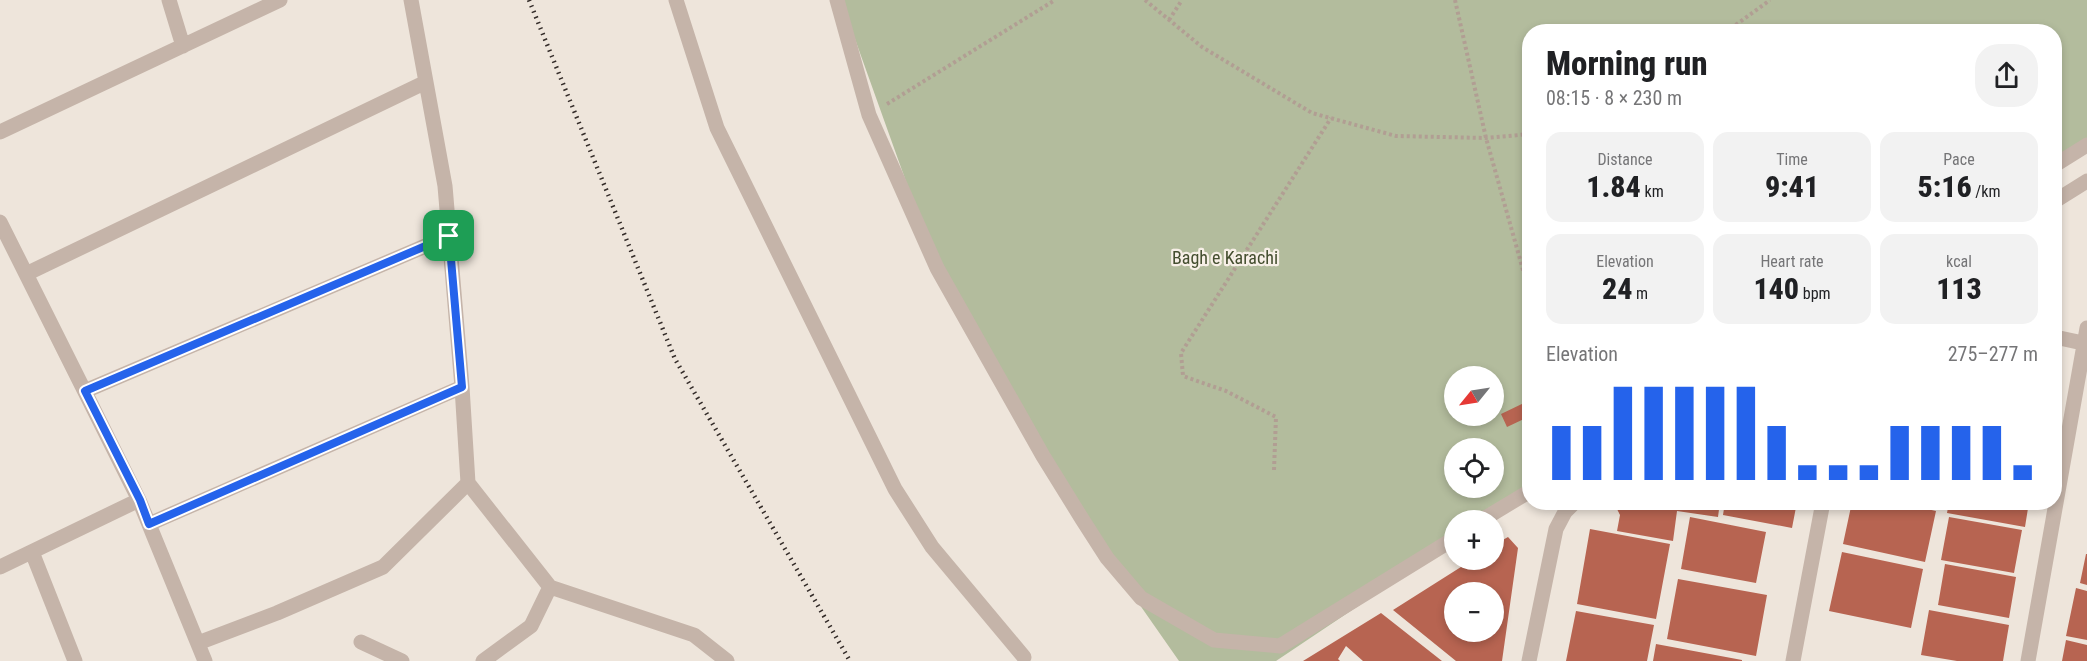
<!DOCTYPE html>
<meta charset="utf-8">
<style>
:root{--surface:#fff;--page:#f2f2f2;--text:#202124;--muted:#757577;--accent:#2563eb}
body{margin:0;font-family:"Roboto Condensed",sans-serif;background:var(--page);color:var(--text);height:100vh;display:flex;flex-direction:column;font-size:22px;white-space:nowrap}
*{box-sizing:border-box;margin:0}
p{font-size:20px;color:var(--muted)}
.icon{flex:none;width:33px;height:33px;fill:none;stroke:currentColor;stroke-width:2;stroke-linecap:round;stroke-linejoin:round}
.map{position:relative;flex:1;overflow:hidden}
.panel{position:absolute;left:1522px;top:24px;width:540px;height:486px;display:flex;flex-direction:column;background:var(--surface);border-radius:24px;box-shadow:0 3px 9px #0003}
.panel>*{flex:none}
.needle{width:39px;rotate:240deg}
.tools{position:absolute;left:1444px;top:366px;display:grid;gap:12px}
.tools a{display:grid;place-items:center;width:60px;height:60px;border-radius:50%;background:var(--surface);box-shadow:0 3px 9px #0003;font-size:30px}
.pin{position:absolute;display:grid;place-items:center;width:51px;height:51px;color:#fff;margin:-26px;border-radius:12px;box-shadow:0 3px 9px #0006}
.round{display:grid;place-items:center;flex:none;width:63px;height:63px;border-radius:24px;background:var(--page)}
.head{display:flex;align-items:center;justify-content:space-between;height:102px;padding:0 24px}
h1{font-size:33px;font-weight:800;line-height:45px}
.stats{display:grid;grid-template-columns:repeat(3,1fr);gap:9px;height:102px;padding:6px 24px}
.stats div{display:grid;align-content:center;border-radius:15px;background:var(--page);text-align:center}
.stats b{font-size:30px;font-weight:800}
.stats small{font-size:16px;font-weight:400}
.stats p{font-size:16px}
.chart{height:168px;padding:12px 24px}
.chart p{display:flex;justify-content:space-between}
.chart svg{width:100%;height:108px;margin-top:6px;stroke:var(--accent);stroke-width:6}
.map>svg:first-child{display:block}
.green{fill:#b3bc9d;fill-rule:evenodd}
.building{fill:#b76451;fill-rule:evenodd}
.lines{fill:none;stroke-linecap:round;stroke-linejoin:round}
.path{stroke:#b19e93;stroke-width:4;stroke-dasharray:3 3;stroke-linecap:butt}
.lane{stroke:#c5b4a9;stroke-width:15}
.street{stroke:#c5b4a9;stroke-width:15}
.rail{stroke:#332b28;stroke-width:4.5;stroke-dasharray:1.5 4.5;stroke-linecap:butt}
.route-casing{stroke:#fff;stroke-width:12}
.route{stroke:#2563eb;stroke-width:8}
.labels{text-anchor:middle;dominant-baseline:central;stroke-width:4.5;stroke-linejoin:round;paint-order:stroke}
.park-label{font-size:18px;fill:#444e2f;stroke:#f7efe7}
</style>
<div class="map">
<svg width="2087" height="661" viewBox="0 0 2087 661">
<rect width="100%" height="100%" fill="#eee5db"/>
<path class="green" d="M841 0H2087V145L2055 165V32H1530V492L1486 520H1455V541L1276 661H1179L1107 558 937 268ZM1455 376H1494V416H1455ZM1455 448H1494V488H1455Z"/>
<path class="building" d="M1530 400V416L1507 427 1501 414Z
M1622 502H1720L1718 517 1677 511 1673 541 1617 531 1620 515 1616 507Z
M1725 502H1797L1792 528 1723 515Z
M1852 502H1896L1936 511 1925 562 1843 544Z
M1949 502H2029L2025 527 1947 513Z
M1690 517 1766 532 1756 583 1681 569Z
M1949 517 2022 530 2014 573 1941 560Z
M1590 529 1670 544 1656 619 1577 604Z
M1508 537 1518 548 1502 661H1456L1393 610 1472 560H1494V545ZM1455 592H1494V632H1455Z
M1842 552 1923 569 1911 628 1829 611Z
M2086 554H2087V585L2080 583Z
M1945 564 2016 577 2009 618 1938 605Z
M1678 579 1767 595 1756 656 1667 639Z
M2076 588 2087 591V640L2066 636Z
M1929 610 2009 625 2003 661H1957L1921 655Z
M1576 611 1654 625 1647 661H1566Z
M1381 613 1442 661H1363L1346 646 1338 659 1340 661H1303Z
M2066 640 2087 645V661H2062Z
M1656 644 1742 660V661H1653Z"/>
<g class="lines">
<path class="path" d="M1145 0 1202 47 1312 113 1396 136 1486 138 1530 134
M1455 0 1486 138 1530 295
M1169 20 1182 0
M1726 32 1770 0
M887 104 1055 0
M1274 470 1276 417 1226 391 1183 376 1181 353 1331 118"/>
<path class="lane" d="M837 0 869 115 937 268 1043 456 1082 519 1107 558 1141 598 1214 640 1280 646 1455 538
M2055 165 2087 145
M1482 520 1530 491"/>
<path class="street" d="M169 0 183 46
M676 0 717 128 895 489 932 547 1024 657
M0 132 280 0
M2055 201 2087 181
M0 222 139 500 205 661
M26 274 426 82
M2055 337 2087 344
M85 391 449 236
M468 483 550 587 694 635 727 661
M149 524 462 387
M32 552 75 661
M0 567 139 500
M361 642 402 661
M198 643 277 613 383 567 468 483 462 387 445 186 411 0
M483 661 531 626 550 587
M1529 661 1556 529 1565 512 1575 502
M1793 661 1823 502
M2028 661 2087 328"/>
<path class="rail" d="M529 0 675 359 850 661"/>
</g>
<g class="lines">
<g class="route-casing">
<path id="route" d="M449 236 462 387 149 524 140 500 85 391Z"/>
</g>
<use href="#route" class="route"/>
</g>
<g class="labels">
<g class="park-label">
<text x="1225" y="257">Bagh e Karachi</text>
</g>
</g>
</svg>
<div class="tools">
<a><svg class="needle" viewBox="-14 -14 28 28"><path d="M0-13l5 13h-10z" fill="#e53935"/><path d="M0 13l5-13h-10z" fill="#757577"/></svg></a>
<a><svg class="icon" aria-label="locate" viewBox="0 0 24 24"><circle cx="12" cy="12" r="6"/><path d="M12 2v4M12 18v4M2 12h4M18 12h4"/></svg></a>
<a>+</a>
<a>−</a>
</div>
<div class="pin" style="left:449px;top:236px;background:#1e9e55"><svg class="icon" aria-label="arrive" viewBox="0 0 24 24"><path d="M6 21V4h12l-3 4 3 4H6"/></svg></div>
<section class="panel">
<div class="head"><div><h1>Morning run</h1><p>08:15 · 8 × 230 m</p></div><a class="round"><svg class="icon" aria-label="share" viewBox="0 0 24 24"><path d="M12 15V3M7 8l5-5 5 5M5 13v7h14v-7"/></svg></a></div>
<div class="stats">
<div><p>Distance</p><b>1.84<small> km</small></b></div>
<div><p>Time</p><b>9:41</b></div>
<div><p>Pace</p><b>5:16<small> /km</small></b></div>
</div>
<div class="stats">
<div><p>Elevation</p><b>24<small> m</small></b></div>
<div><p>Heart rate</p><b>140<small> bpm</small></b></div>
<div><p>kcal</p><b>113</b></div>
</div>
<div class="chart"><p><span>Elevation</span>275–277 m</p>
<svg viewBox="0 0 160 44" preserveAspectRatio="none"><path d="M5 44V22M15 44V22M25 44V6M35 44V6M45 44V6M55 44V6M65 44V6M75 44V22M85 44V38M95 44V38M105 44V38M115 44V22M125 44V22M135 44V22M145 44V22M155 44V38"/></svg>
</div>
</section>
</div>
